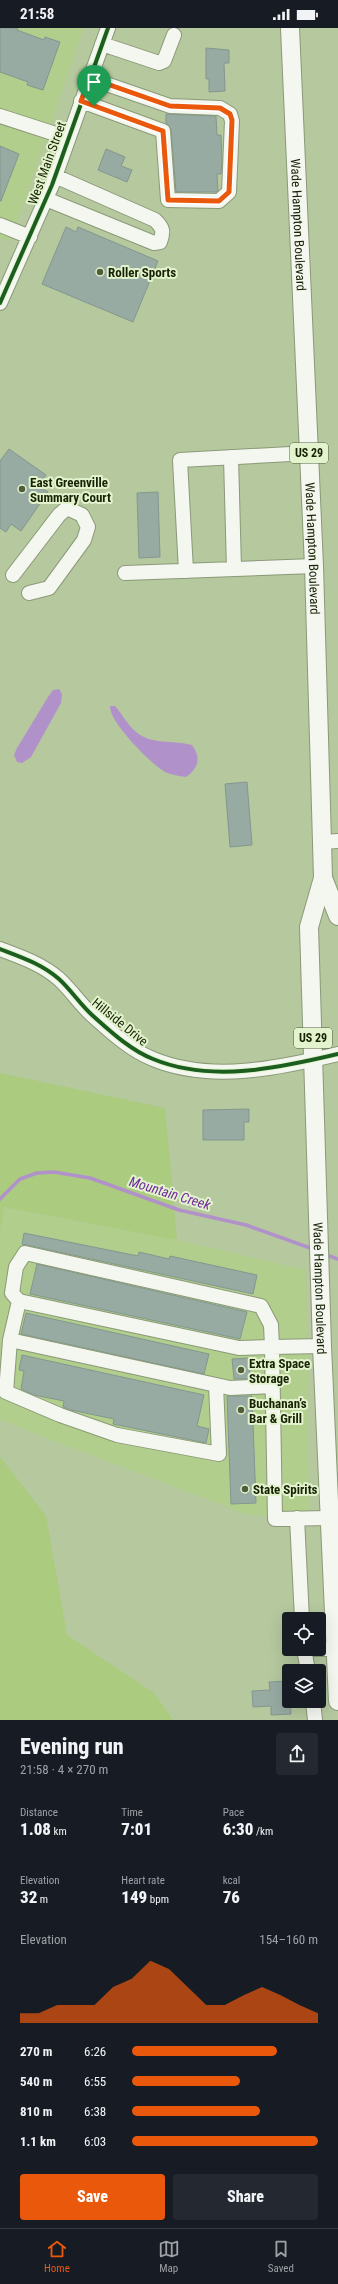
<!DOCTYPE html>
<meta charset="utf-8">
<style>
:root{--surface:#171b24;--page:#242831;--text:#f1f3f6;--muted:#9ea1a6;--line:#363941;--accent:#ea580c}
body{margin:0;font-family:"Roboto Condensed",sans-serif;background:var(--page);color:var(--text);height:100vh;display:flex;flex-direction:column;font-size:15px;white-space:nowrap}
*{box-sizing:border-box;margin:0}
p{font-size:13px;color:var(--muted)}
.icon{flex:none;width:22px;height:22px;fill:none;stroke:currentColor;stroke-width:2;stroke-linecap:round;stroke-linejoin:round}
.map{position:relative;height:1692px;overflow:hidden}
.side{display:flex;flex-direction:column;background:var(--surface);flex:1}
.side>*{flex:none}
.tools{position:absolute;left:282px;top:1584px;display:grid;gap:8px}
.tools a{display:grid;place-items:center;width:44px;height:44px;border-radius:4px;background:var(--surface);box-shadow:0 4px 16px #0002;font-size:20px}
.pin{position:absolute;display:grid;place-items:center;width:34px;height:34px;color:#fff;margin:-41px -17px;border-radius:50% 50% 50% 0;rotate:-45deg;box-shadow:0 0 4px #0007}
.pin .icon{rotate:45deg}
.round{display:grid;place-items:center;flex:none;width:42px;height:42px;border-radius:4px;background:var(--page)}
.overview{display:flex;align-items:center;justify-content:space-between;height:68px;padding:0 20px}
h1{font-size:22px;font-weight:800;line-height:30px}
.figures{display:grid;grid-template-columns:repeat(3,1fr);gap:6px;height:68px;padding:4px 20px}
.figures div{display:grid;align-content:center}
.figures b{font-size:17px;font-weight:800}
.figures small{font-size:11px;font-weight:400}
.figures p{font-size:11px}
.chart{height:112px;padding:8px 20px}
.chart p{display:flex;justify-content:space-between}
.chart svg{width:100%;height:72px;margin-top:4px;fill:var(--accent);opacity:.7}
.button{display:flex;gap:8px;margin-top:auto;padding:8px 20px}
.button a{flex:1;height:46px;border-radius:4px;background:var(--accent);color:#fff;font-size:16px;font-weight:800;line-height:46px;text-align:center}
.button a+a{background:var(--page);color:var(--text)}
ul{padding:0 20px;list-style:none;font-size:13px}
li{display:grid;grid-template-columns:64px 48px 1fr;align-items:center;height:30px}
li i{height:10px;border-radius:5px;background:var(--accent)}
.status{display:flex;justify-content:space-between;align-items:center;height:28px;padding:0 20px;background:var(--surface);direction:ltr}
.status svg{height:11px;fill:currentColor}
.dock{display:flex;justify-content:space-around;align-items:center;height:56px;border-top:1px solid var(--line);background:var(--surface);font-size:11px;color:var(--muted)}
.dock a{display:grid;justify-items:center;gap:2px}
.dock .on{color:var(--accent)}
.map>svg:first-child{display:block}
.built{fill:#b2ce8d}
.green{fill:#abcb7e}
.water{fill:#b191ca}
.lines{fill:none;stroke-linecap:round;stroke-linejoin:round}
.stream{stroke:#b191ca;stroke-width:3.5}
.building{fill:#97aba3;stroke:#83978f}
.minor-casing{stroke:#8b9978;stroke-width:16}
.major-casing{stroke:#8b9978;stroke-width:20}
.minor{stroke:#f4f7f0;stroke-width:14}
.major{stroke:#f4f7f0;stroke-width:18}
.cycleway-casing{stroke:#e2f3cd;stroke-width:6}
.cycleway{stroke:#1b5e20;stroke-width:4}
.route-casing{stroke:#fff;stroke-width:8}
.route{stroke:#ea580c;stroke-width:5}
.poi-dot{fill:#4f5d3b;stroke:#e2f3cd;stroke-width:1.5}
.labels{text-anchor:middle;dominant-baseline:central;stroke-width:4;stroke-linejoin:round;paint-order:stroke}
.shield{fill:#e2f3cd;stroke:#556141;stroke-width:1}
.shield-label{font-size:12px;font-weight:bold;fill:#182305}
.street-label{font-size:13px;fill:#182305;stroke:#e2f3cd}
.poi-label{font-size:13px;font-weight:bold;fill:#182305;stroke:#e2f3cd;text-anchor:start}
.water-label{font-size:14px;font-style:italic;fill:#712ca0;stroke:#e2f3cd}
</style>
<div class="status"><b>21:58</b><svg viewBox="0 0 49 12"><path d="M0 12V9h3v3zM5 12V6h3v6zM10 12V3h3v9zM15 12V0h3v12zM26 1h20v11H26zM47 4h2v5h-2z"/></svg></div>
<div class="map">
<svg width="338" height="1692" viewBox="0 0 338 1692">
<rect width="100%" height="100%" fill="#b5c89e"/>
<path class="built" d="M0 0H84L10 214 0 210Z
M4 1179 177 1212 306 1242 309 1492 245 1486 0 1392V1203Z"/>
<path class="green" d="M0 1045 165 1080 177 1212 4 1179 0 1203Z
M0 1429 46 1488 67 1607 154 1665 173 1692H0Z"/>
<path class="water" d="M59 661 62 666 61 675 31 729 22 735 17 734 14 727 17 720 48 669 53 662Z
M110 678H115C122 686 127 696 135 703 150 717 173 712 192 717 201 729 199 740 186 749 179 748 172 747 165 744 151 736 109 694 110 678Z"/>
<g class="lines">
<path class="stream" d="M0 1171 20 1151 37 1145 54 1144 90 1150 179 1182 246 1197 313 1221
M324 1226 338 1231"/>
</g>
<path class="building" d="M0 0H18L17 2 44 12 45 9 60 14 43 62 27 57 28 54 0 44Z
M206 20 229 22V35H224L225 63 209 64V51H206Z
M166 86 216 88 217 107H221L222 134 221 146H217L218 163 216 164H176L171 102 166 95Z
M0 118 19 126 1 173H0Z
M106 121 125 129 121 138 132 142 127 154 98 142Z
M66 199 76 204 78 199 158 233 133 294 42 256Z
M9 421 46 447 38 458 48 464 21 503 11 496 6 504 0 500V433Z
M158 464 160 529 139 530 137 465Z
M247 754 252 817 230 819 225 756Z
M249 1081V1094H244V1112H203V1082Z
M24 1205 138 1228 139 1224 169 1231 170 1228 257 1247 253 1266 22 1216Z
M37 1236 247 1284 240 1311 30 1266Z
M26 1285 209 1326 204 1346 21 1306Z
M22 1327 204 1367 197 1398 209 1401 206 1415 113 1396 114 1391 71 1382 63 1379 64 1373 34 1367 21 1361 24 1343 19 1342Z
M249 1330 250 1351H234L232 1331Z
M227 1368H252L256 1475 231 1476Z
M289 1653 291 1686 271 1687V1678L253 1679 252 1663 270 1662 269 1654Z"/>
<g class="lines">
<g class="minor-casing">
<path id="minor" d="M102 16 159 35 164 33 174 7
M81 73 163 103 168 172 219 173 229 164 232 93 230 86 220 80 170 78 89 50
M0 88 68 110
M46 171 154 215 160 214C164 203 163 200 155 192L55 148
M0 197 30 209
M0 275 52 157 108 0
M231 429 234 541
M186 543 180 432 309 425
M125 545 314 538
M13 547 59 487 67 480 82 487 88 499 84 512 49 560 29 565
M322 814 338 813
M0 921C21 929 42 936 59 951 71 962 80 976 92 987 110 1003 130 1022 153 1031 211 1055 279 1040 338 1026
M25 1225 261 1278 271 1297 272 1319 239 1320 19 1273 12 1265 16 1239Z
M19 1273 10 1312 230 1360 273 1358
M10 1312 6 1364 60 1387 117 1407 219 1426 216 1357
M322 1318 272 1319 275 1491 329 1490
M297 1490 302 1591
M304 1621H336
M304 1621 308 1643
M313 1673 315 1692"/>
</g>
<g class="major-casing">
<g id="major">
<path id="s1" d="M290 0 314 538 322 814 323 850 309 899 322 1318 338 1673"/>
<path d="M323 850 338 888"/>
</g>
</g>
<use href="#minor" class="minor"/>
<use href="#major" class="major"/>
<g class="cycleway-casing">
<path id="cycleway" d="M0 275 52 157 108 0
M0 921C21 929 42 936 59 951 71 962 80 976 92 987 110 1003 130 1022 153 1031 211 1055 279 1040 338 1026"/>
</g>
<use href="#cycleway" class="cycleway"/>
</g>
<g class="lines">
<g class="route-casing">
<path id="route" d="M90 50 170 78 220 80 230 86 232 92 229 164 219 173 168 172 163 103 81 73Z"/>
</g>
<use href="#route" class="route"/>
</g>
<g class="poi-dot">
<circle cx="100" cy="244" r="4"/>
<circle cx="22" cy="461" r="4"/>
<circle cx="241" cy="1342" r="4"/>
<circle cx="241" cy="1382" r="4"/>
<circle cx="245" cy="1461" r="4"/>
</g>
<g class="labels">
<g class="shield">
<rect x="290" y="415" width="38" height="20" rx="3"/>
<rect x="294" y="1000" width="38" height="20" rx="3"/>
</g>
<g class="shield-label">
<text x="309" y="425">US 29</text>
<text x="313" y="1010">US 29</text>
</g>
<g class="street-label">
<text transform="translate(47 135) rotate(-70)">West Main Street</text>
<text stroke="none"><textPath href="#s1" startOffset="197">Wade Hampton Boulevard</textPath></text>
<text stroke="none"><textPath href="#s1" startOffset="521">Wade Hampton Boulevard</textPath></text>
<text transform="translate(120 994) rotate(39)">Hillside Drive</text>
<text stroke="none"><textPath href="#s1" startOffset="1263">Wade Hampton Boulevard</textPath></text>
</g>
<g class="poi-label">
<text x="108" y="244">Roller Sports</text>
<text x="30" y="454">East Greenville<tspan x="30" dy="15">Summary Court</tspan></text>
<text x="249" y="1335">Extra Space<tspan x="249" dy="15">Storage</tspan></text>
<text x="249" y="1375">Buchanan’s<tspan x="249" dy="15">Bar &amp; Grill</tspan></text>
<text x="253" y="1461">State Spirits</text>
</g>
<g class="water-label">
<text transform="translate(170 1165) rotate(17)">Mountain Creek</text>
</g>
</g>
</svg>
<div class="tools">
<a><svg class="icon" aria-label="locate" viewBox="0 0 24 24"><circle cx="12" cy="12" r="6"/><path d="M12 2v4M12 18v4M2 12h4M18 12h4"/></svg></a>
<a><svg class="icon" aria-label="layers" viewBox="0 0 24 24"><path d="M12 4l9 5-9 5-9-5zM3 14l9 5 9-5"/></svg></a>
</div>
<div class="pin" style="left:94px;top:78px;background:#1e9e55"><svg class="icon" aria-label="arrive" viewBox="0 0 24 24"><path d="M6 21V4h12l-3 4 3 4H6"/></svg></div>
</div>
<section class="side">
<div class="overview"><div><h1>Evening run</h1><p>21:58 · 4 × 270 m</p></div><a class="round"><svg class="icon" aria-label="share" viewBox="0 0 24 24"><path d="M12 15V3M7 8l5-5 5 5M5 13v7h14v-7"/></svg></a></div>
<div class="figures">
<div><p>Distance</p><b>1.08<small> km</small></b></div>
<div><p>Time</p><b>7:01</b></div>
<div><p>Pace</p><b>6:30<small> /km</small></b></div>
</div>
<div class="figures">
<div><p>Elevation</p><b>32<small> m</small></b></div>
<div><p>Heart rate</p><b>149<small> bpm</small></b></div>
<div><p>kcal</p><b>76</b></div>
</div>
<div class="chart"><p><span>Elevation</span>154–160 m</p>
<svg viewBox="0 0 160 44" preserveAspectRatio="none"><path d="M0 44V38L10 38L20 33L30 33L40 33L50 22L60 17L70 6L80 11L90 22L100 33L110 33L120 27L130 22L140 27L150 33L160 38V44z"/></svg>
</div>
<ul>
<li><b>270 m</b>6:26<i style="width:78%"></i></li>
<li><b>540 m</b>6:55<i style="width:58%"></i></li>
<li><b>810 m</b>6:38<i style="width:69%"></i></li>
<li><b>1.1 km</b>6:03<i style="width:100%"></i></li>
</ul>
<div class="button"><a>Save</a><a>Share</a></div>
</section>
<nav class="dock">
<a class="on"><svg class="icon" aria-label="home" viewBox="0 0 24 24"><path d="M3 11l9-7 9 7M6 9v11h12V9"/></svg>Home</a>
<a><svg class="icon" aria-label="map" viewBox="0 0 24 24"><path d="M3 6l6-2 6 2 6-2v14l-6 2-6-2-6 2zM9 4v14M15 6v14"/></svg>Map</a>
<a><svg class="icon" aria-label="saved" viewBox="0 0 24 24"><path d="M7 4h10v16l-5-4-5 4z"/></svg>Saved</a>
</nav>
